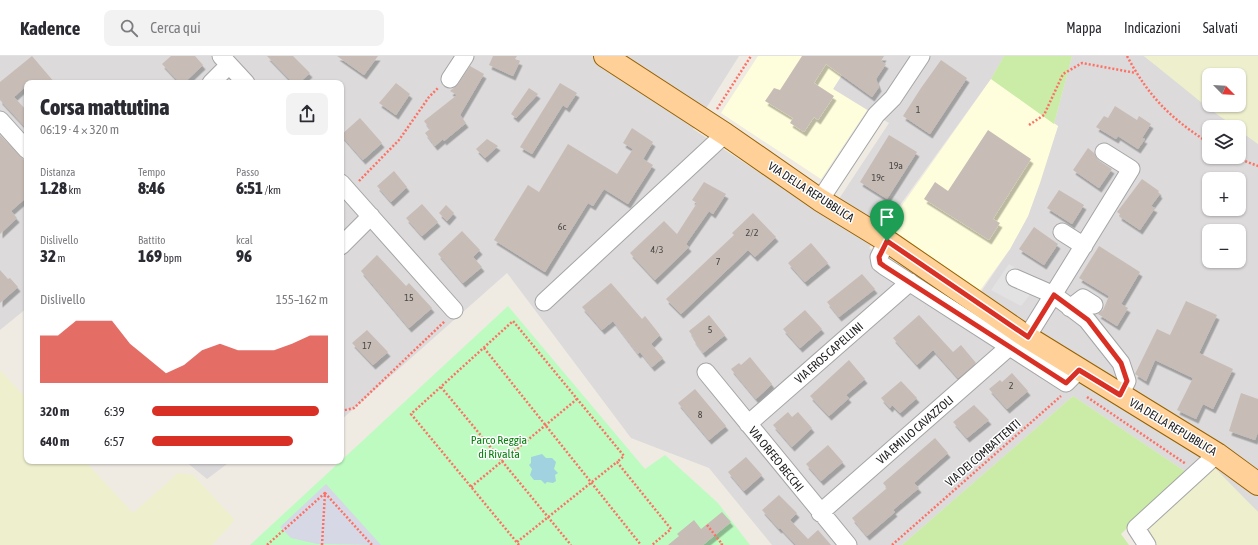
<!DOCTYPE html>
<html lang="it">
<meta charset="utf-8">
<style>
:root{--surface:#fff;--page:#f2f2f3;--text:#2b2b33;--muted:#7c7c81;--line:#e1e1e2;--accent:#d93025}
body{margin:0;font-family:"Asap Condensed",sans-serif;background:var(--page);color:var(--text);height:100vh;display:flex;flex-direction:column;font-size:15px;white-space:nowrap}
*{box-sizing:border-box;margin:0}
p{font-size:13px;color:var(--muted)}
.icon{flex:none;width:22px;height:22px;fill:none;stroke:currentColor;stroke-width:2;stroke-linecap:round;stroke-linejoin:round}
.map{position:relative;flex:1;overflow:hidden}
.details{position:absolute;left:24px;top:24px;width:320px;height:384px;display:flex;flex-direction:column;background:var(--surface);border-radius:8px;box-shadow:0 1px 3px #0004}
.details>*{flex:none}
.needle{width:26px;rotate:114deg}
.controls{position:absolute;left:1202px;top:12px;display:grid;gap:8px}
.controls a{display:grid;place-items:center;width:44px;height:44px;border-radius:8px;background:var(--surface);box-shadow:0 1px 3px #0004;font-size:20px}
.pin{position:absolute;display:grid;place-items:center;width:34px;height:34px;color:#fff;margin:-41px -17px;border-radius:50% 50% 50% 0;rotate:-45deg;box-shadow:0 0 4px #0007}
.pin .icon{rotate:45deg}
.round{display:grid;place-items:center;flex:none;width:42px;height:42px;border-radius:8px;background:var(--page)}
.head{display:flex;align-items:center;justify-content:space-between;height:68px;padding:0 16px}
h1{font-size:22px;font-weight:800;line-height:30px}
.figures{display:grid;grid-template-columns:repeat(3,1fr);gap:6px;height:68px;padding:4px 16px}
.figures div{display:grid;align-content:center}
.figures b{font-size:17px;font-weight:800}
.figures small{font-size:11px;font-weight:400}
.figures p{font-size:11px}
.chart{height:112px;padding:8px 16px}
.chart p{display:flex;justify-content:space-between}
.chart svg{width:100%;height:72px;margin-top:4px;fill:var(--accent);opacity:.7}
ul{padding:0 16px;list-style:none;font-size:13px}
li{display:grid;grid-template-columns:64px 48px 1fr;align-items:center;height:30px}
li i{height:10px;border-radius:5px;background:var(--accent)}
header{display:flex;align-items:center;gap:24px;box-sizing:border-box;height:56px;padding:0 20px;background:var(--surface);border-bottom:1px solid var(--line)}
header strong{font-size:19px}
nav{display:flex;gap:22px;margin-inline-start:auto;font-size:14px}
.search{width:280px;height:36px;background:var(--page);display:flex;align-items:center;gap:10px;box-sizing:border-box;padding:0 14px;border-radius:8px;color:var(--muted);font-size:15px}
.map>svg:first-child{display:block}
.residential{fill:#dcdada;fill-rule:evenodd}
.education{fill:#fffedc}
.farmland{fill:#edefcd;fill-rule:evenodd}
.grass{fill:#caeca6}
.park{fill:#befbc1}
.parking{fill:#e2e2e2}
.plaza{fill:#d7d8e5}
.water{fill:#a1d2df}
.building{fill:#c7bdb6;filter:url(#shadow)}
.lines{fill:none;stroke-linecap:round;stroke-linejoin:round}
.minor-casing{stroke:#a5a5a5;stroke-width:19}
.major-casing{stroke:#976100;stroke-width:24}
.path{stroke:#ff7064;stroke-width:2.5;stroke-dasharray:2 2;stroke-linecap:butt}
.minor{stroke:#fff;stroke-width:17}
.major{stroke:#ffd098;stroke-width:22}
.route-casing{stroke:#fff;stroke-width:8}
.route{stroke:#d93025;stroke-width:5}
.labels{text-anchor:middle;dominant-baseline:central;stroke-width:3;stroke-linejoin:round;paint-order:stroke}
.number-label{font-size:10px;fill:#484644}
.street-label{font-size:12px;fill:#1e1e1e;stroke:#fff}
.park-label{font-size:12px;fill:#07800e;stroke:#fff}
</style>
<header>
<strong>Kadence</strong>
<div class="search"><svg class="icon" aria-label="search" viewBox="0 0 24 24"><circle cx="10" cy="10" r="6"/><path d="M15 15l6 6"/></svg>Cerca qui</div>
<nav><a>Mappa</a><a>Indicazioni</a><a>Salvati</a></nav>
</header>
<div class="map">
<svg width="1258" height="489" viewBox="0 0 1258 489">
<defs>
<filter id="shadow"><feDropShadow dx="2.5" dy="4.5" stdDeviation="0" flood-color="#0004"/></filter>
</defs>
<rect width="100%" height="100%" fill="#efebe3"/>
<path class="residential" d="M0 0H739L693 73 827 161 889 67 833 33 854 0H1004L991 23 869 192 966 258 1010 193 1028 160 1058 70 1054 68 1072 0H1144L1235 71H1209V101H1239V74L1258 88V456L1241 440 1186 416 1073 340 902 489H772L709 412 631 382 507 217 341 364V27H27V252L0 274ZM1209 123H1239V153H1209ZM1209 175H1239V205H1209Z
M185 405H231L207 423Z"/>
<path class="education" d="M758 0H854L833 33 867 54 821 123 721 57Z
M991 23 1058 70 1040 127 1028 160 1010 193 978 237 884 175Z"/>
<path class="farmland" d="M1144 0H1258V88L1239 74V71H1235L1207 51ZM1209 19H1239V49H1209Z
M0 314 27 343V405H85L133 457 178 417 193 419 235 464 212 489H0Z
M1212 409 1258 456V489H1156L1150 477 1151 467Z"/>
<path class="grass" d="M1004 0H1072L1054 68 991 23Z
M1073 340 1186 416 1121 478 1129 489H902Z"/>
<path class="park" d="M508 250 645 413 665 399 718 447 750 489H250Z"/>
<path class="parking" d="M1009 208 1040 226 1021 250 991 234Z"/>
<path class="plaza" d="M326 428 381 489 317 488 291 482 280 471Z"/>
<path class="water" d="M542 398 546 402H552L556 406 554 413 558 417 555 419 556 425 553 427 547 426 545 428 541 424H534L530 419 532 413 529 409 531 407V401Z"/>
<path class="building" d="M32 0 55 27H27V29L14 41 27 55V73L0 44V26Z
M171 0H195L203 9 184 27H180L162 8Z
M267 0H293L310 17 299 27H293Z
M337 0H378L364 19Z
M493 0H517L515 3 520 5 513 20 489 9Z
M802 0H884L881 5 886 8 876 23 879 31 872 41 826 8 814 27 834 40 818 64 814 61 804 76 790 67 793 62 765 45 774 32 780 34Z
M941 4 967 22 930 78 903 60 921 32Z
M470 10 484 18 460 59 466 67 444 85 443 83 435 90 425 77 430 73 424 65 457 39 450 35 458 28Z
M396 27 410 38 396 59 379 47Z
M560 27 577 37 567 52 563 49 532 98 520 91Z
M529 32 538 38 516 62 511 58Z
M1115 50 1137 64 1139 60 1151 68 1142 82 1145 83 1138 93 1118 80 1116 83 1096 71 1104 60 1108 62Z
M360 62 382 87 363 104 341 79Z
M632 72 653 86 643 103 653 109 628 148 604 133 593 150 588 147 545 216 494 184 528 129 539 136 568 88 617 118 633 93 623 87Z
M988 74 1031 103 993 163 1000 167 989 184 924 143 935 126 948 135Z
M0 79 27 107V141L11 155 17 162 0 178Z
M889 79 917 96 887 143 860 126Z
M487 83 498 90 485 102 476 93Z
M1088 92 1094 97 1098 104 1112 113 1099 132 1073 114Z
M394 115 407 131 391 146 377 130Z
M1142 123 1159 135 1158 136 1160 138 1151 150 1155 152 1140 174 1119 160 1120 158 1117 156Z
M704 126 726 138 713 158 709 155 686 188 689 191 655 224 630 197 664 165 677 178 697 147 692 144Z
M1059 134 1084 149 1072 168 1047 152Z
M422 148 438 166 422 180 406 162Z
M446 149 454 157 447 165 439 157Z
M753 157 776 181 755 201 748 194 681 258 666 243 734 179 732 177Z
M1034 171 1058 188 1044 209 1019 193Z
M462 175 480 194 473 201 482 211 463 227 438 198Z
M811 187 828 207 805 226 788 207Z
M1099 190 1140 216 1121 248 1128 252 1117 270 1098 258 1103 254 1109 240 1079 222Z
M377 199 406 230 409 227 432 252 409 272 361 215Z
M0 214 8 223 10 222 18 231 0 247Z
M862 218 875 233 839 261 827 246Z
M611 227 642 263 645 260 660 279 651 288 663 302 652 311 640 296 638 298 613 265 602 274 582 251Z
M1186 245 1217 259 1199 297 1233 313 1213 353 1203 348 1196 363 1177 354 1193 322 1155 304 1146 325 1135 318 1157 273 1170 279Z
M805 254 822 273 800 292 783 273Z
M709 259 725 279 703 297 693 283 694 282 689 275Z
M919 259 953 296 961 289 976 307 958 322 933 294 917 309 893 282Z
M367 274 388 296 373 309 352 287Z
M750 301 772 328 756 343 731 313 739 307 741 309Z
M849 304 865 323 846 339 849 342 829 360 810 340Z
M1012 317 1028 335 1007 353 989 333 1000 324 1002 326Z
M901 325 917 342 900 357 892 349 890 352 881 342Z
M695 333 726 370 709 384 678 347Z
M1241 337 1258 343V376L1255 384 1229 375Z
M974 349 989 364 967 382 953 366Z
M788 356 792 361 798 356 812 372 792 391 773 369Z
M935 382 948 397 914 427 919 432 893 454 895 456 867 480 852 462 887 432 883 427Z
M828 389 843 406 821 425 806 408Z
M746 401 762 419 744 435 728 416Z
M779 439 797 457 790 464 808 483 818 474 831 489H796L780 472 779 473 762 454Z
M722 456 731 466 703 489H668L679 480 677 478 694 464 701 473Z"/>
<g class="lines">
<g class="minor-casing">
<path id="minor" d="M221 0 246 27
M450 23 465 0
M211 27 229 9
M0 64 27 94
M341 127 454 254
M820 144 876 59 893 42 921 0
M1062 176 1084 190
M887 185 879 201 880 207 884 210 1066 327 1079 314
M341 190 371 160
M1015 222 1054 239 1087 264 1121 307 1127 325 1120 339
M544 246 725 78
M1070 252 1083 242 1094 249
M1027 281 1131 113 1104 96
M706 316 848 489
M748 368 910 226
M820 457 1009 291
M1147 489 1136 472 1217 398"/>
</g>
<g class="major-casing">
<path id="major" d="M605 0 725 78 820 144 887 185 1027 281 1217 398 1258 428"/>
</g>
<path class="path" d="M1127 0C1149 41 1170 62 1209 87
M717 53 751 0
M1029 69 1044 59 1063 18 1082 7 1136 17
M1234 101 1258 110
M359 125 399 84 429 41 438 32
M484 292 641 489
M441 331 571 489
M1087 341 1186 408
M341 355 354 352 445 265
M471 431 577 343
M707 469 722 488 721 489
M517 486 617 406 671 473 652 489
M267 489 325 437
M322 489 325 437 372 489
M519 489 411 358 513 265 624 400 617 406
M892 489 1061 340"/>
<use href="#minor" class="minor"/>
<use href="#major" class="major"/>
</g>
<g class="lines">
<g class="route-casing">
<path id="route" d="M887 185 1028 281 1054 239 1088 264 1121 307 1127 325 1120 339 1079 314 1066 327 884 210 880 207 879 201Z"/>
</g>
<use href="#route" class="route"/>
</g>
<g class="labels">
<g class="number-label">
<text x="918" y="53">1</text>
<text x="896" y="109">19a</text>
<text x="878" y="121">19c</text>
<text x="562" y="170">6c</text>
<text x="752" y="176">2/2</text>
<text x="657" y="193">4/3</text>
<text x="718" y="205">7</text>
<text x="409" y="241">15</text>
<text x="710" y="273">5</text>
<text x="367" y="289">17</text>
<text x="1011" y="329">2</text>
<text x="700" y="358">8</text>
</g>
<g class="street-label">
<text transform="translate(811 136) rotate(33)">VIA DELLA REPUBBLICA</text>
<text transform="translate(829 297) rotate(-41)">VIA EROS CAPELLINI</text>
<text transform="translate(1173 371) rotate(31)">VIA DELLA REPUBBLICA</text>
<text transform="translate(915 374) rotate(-41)">VIA EMILIO CAVAZZOLI</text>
<text transform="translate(983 397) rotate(-41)">VIA DEI COMBATTENTI</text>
<text transform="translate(776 403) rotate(51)">VIA ORFEO BECCHI</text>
</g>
<g class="park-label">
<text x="499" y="384">Parco Reggia<tspan x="499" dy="14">di Rivalta</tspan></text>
</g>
</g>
</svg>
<div class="controls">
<a><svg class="needle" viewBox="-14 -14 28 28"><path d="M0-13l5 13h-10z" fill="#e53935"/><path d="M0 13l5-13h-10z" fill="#7c7c81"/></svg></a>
<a><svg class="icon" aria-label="layers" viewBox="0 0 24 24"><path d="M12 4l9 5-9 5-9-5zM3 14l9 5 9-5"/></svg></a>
<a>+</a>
<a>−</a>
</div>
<div class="pin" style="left:887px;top:185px;background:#1e9e55"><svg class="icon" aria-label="arrive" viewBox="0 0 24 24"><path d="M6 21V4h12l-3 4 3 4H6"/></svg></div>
<section class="details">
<div class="head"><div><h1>Corsa mattutina</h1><p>06:19 · 4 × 320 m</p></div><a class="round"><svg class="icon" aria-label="share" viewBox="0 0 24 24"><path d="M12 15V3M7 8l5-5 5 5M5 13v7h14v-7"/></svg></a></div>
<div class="figures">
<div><p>Distanza</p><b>1.28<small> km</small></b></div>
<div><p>Tempo</p><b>8:46</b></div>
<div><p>Passo</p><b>6:51<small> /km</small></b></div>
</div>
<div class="figures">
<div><p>Dislivello</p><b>32<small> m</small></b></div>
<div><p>Battito</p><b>169<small> bpm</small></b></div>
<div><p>kcal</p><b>96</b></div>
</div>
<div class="chart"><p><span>Dislivello</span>155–162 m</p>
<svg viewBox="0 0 160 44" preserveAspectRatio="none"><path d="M0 44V15L10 15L20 6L30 6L40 6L50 20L60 29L70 38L80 33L90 24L100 20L110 24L120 24L130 24L140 20L150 15L160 15V44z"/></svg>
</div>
<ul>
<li><b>320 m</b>6:39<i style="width:95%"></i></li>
<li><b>640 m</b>6:57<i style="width:80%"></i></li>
</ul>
</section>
</div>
